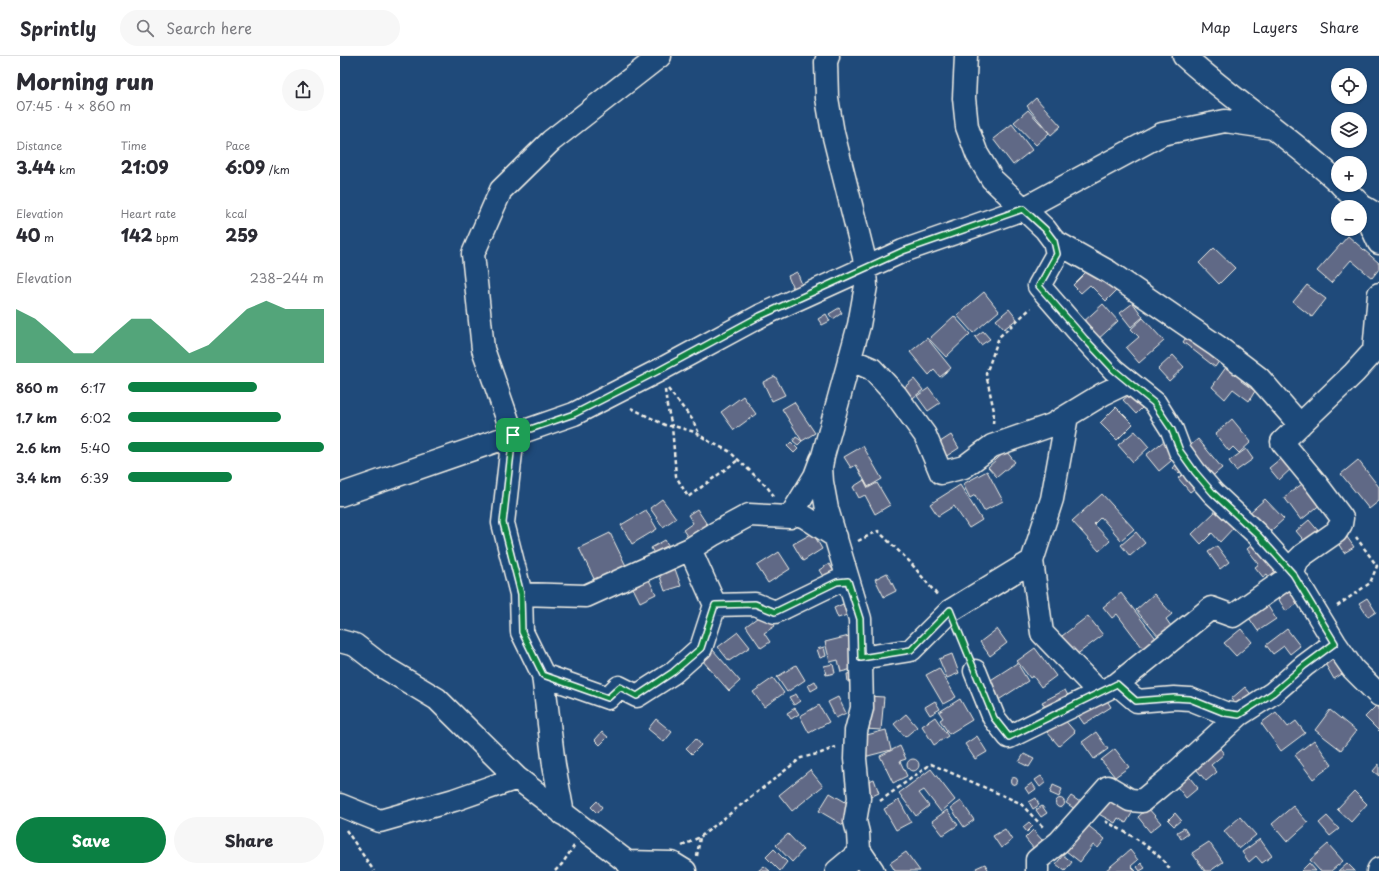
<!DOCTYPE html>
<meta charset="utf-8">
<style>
:root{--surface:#fff;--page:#f7f7f7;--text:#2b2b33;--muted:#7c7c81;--line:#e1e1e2;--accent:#0b8043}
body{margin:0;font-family:"Playpen Sans",sans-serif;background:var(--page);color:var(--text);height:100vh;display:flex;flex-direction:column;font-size:15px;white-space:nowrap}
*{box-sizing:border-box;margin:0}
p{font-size:13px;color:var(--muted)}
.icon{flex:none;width:22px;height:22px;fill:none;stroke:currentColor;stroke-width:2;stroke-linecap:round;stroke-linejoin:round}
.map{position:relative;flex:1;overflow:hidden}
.details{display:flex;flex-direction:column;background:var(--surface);width:340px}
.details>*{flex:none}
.tools{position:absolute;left:991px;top:12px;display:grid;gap:8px}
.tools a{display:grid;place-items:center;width:36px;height:36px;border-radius:50%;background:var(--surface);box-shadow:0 1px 3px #0004;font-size:20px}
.pin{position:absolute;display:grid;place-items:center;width:34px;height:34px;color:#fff;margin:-17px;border-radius:8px;box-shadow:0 2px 6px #0006}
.round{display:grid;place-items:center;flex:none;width:42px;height:42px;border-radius:21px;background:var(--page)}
.summary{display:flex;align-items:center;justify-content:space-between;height:68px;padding:0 16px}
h1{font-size:22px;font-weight:800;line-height:30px}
.stats{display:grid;grid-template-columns:repeat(3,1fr);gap:6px;height:68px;padding:4px 16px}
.stats div{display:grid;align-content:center}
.stats b{font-size:17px;font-weight:800}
.stats small{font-size:11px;font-weight:400}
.stats p{font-size:11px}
.chart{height:112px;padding:8px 16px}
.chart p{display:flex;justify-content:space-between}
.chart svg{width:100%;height:72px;margin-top:4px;fill:var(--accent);opacity:.7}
.action{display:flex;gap:8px;margin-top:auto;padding:8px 16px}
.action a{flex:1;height:46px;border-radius:24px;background:var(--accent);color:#fff;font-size:16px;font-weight:800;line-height:46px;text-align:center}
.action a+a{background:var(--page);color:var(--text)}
ul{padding:0 16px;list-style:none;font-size:13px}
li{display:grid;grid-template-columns:64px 48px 1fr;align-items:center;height:30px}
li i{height:10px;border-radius:5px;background:var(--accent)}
header{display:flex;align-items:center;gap:24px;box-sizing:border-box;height:56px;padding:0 20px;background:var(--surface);border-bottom:1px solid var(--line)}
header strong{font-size:19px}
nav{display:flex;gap:22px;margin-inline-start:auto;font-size:14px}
.search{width:280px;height:36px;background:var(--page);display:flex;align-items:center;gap:10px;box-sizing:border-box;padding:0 14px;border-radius:22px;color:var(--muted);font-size:15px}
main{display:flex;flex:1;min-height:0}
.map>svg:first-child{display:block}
.building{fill:#616986;stroke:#f4f1e8}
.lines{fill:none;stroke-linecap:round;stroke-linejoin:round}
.minor-casing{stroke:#f4f1e8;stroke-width:25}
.path{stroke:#f4f1e8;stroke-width:2.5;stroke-dasharray:4 3;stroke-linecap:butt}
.minor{stroke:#1f4a7a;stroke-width:22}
.route-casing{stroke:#fff;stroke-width:8}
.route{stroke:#0b8043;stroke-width:5}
</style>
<header>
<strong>Sprintly</strong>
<div class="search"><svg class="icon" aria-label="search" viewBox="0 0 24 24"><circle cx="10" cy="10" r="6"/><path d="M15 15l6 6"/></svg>Search here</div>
<nav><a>Map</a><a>Layers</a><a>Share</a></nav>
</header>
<main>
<section class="details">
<div class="summary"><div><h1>Morning run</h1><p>07:45 · 4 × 860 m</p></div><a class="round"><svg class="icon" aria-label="share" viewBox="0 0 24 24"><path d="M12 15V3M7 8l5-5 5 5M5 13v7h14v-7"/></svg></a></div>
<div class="stats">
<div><p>Distance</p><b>3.44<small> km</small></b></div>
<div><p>Time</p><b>21:09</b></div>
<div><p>Pace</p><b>6:09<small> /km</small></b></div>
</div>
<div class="stats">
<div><p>Elevation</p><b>40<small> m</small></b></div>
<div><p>Heart rate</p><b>142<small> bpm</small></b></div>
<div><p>kcal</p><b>259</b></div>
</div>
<div class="chart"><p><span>Elevation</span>238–244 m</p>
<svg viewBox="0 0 160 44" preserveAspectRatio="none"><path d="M0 44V11L10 17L20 27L30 38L40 38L50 27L60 17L70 17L80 27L90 38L100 33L110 22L120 11L130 6L140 11L150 11L160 11V44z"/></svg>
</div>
<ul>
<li><b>860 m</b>6:17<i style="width:66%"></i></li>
<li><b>1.7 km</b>6:02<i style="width:78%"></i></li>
<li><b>2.6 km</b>5:40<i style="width:100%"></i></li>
<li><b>3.4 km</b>6:39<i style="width:53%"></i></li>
</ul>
<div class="action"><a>Save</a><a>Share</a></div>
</section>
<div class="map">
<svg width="1039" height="815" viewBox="0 0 1039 815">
<rect width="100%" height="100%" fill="#1f4a7a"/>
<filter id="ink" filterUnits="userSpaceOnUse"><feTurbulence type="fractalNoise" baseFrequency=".025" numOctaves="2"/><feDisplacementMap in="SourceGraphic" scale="8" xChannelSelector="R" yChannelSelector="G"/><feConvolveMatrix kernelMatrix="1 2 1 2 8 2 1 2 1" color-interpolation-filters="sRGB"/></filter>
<g filter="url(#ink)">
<path class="building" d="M696 42 721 70 711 79 687 50Z
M688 54 709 77 696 89 674 66Z
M672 68 692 94 673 109 653 83Z
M1008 180 1039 207V213L1032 222 1011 204 991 227 977 215Z
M874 192 895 212 879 228 859 207Z
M752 210 776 235 766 245 750 229 741 237 733 229Z
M457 216 463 231 454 235 448 220Z
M967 229 986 243 972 261 953 246Z
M644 236 659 255 633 277 617 259Z
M793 247 803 261 791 271 780 257Z
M763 248 778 265 756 285 741 268Z
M499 252 502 257 493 263 489 258Z
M669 253 677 263 664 273 656 264Z
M486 258 490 265 482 269 478 263Z
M614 260 630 278 606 301 589 283Z
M803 262 824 285 799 307 786 292 799 281 791 273Z
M643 275 650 283 641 289 635 281Z
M849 277 882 301 875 311 843 286Z
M587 282 611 312 600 321 594 314 589 319 570 296Z
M833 299 844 311 829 325 818 313Z
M889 307 904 319 901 325 915 335 909 345 893 333 885 343 872 331Z
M435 320 445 339 432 345 423 326Z
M574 323 583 334 569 345 561 334Z
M589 332 600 347 588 355 577 340Z
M794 335 806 348 796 358 783 344Z
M403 340 416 358 394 374 381 356Z
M454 346 475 377 462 385 442 353Z
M776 351 793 368 777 384 760 367Z
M892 363 911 386 899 397 893 391 889 395 875 378Z
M795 375 809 391 793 406 778 389Z
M611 379 619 392 605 401 597 388Z
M456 381 462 385 458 389 453 385Z
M858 383 882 412 869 423 845 394Z
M824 385 837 400 819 415 806 399Z
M451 386 458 393 454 397 447 390Z
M523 390 542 423 528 431 516 409 511 412 504 401Z
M906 393 913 403 896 415 889 405Z
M666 395 675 406 657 421 648 411Z
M945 399 954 410 939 424 929 412Z
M840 404 846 410 839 417 833 412Z
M1018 404 1039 431V445L1029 453 1001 418Z
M647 415 663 445 644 455 635 439 630 442 623 428Z
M848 415 859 429 850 436 838 422Z
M524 424 528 432 537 427 550 449 535 458 525 439 519 442 513 431Z
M965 426 981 448 961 464 944 441Z
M620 429 642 464 629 472 614 450 598 460 590 448Z
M762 438 794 473 781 484 761 461 754 468 770 485 759 495 732 465Z
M322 443 336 462 323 471 310 452Z
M925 443 944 463 926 479 907 459Z
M879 452 896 469 880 486 872 477 861 488 852 478Z
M357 453 370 473 351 486 343 474 353 467 348 459Z
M306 454 317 473 292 488 281 469Z
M969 464 980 477 967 488 956 475Z
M796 476 805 487 790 500 781 489Z
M270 477 288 514 257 529 239 492Z
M473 477 482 493 463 505 453 488Z
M1007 481 1014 491 1004 497 998 487Z
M919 483 946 517 934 527 927 518 923 521 915 511 919 508 907 493Z
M325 484 332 495 317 503 311 492Z
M877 490 889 506 880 513 868 496Z
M439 496 450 513 428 527 417 510Z
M489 508 497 520 487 527 479 514Z
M334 510 341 530 325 535 318 515Z
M547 517 556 535 544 541 535 523Z
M306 518 316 538 300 546 290 526Z
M954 527 965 543 946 555 936 539Z
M781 537 818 585 805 595 777 558 772 562 763 551Z
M814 538 832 558 826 563 831 570 819 581 796 554Z
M1027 542 1036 556 1028 561 1019 547Z
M926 547 936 563 918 575 907 559Z
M503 548 507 559 498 562 494 552Z
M425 556 435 570 424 577 430 586 421 592 406 570Z
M748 560 763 579 732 602 718 583Z
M657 573 667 587 650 600 640 586Z
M901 573 912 586 896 600 884 587Z
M947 573 960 590 950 598 944 590 933 598 926 589Z
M398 576 410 591 389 605 378 591Z
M513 579 520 611 501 616 498 604 490 606 485 586Z
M484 591 486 600 480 602 477 593Z
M695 592 716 620 701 631 693 620 690 622 677 605Z
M373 594 400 625 389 635 362 604Z
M996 597 1007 615 994 623 983 604Z
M612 598 619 617 607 622 599 603Z
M677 607 688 625 657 645 646 627Z
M493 608 495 617 486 619 484 610Z
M456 609 465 624 447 636 437 621Z
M599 612 616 641 603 648 586 619Z
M516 616 518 624 508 626 507 618Z
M433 622 444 637 424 651 413 636Z
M475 625 478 631 471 635 468 629Z
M905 631 915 643 901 655 891 643Z
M725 634 732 647 709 658 702 646Z
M456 638 460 645 454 649 449 641Z
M763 638 771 651 744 668 735 655Z
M527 640 544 641 541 674 525 673Z
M498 641 506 657 496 662 488 646Z
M620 643 632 664 609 678 600 664 603 662 599 656Z
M595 645 600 653 590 659 585 651Z
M1039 647V675L1025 661Z
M479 649 489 666 469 677 460 660Z
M455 652 459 658 451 663 447 657Z
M990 654 1016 675 1001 694 975 674Z
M936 656 948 671 956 665 965 677 941 695 921 667Z
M566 658 577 671 565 681 554 668Z
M595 661 608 680 594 689 582 670Z
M723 662 735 676 719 690 707 676Z
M316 663 332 676 324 686 308 673Z
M546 674 551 694 524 701 519 681Z
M262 676 268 681 260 689 255 684Z
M756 676 768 693 754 703 742 686Z
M637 680 647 696 635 703 625 688Z
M356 683 361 689 352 698 346 692Z
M974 684 992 709 973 723 955 699Z
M876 687 884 698 871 709 877 716 866 725 851 707Z
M560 690 566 703 560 705 567 720 553 727 540 700Z
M775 693 789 711 775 721 761 704Z
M684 698 694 703 689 711 679 706Z
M567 709a6 6 0 1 1 12 0a6 6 0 1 1-12 0Z
M1039 708V720L1033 715Z
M591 713 615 744 601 756 584 734 579 737 589 750 576 760 559 737Z
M470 714 483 730 452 755 439 739Z
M846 717 858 732 846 742 834 727Z
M701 720 706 726 700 731 695 724Z
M670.5 725a3.5 3.5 0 1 1 7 0a3.5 3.5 0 1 1-7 0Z
M534 723 539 737 528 742 522 728Z
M692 727 696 733 689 738 685 732Z
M713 729 722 733 719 741 710 737Z
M1014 735 1027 748 1011 766 997 753Z
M490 737 514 751 503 769 479 755Z
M766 737 794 754 786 767 778 762 775 767 755 756Z
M731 740 743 748 738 755 726 747Z
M696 742 699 749 693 753 689 746Z
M715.5 747a4.5 4.5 0 1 1 9 0a4.5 4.5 0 1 1-9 0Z
M559 744 571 766 556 774 544 753Z
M257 745 262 751 257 757 251 751Z
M621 745 634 764 624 771 611 752Z
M702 750 707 757 701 761 696 754Z
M953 750 968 767 947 786 932 768Z
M808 752 821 767 810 776 798 761Z
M607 754 618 769 603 779 592 765Z
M835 757 841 764 834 770 828 764Z
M987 760 999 773 990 780 979 767Z
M900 761 916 779 899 793 884 775Z
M689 766 693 770 687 776 683 771Z
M746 768 765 783 758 792 753 789 740 806 726 795Z
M844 772 848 778 841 783 837 776Z
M665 773 672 784 661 792 653 780Z
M693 774 703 785 694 793 685 782Z
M448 778 463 794 452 806 436 789Z
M920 783 932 800 922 807 916 800 909 806 902 796Z
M869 786 883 806 870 815H865L852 797Z
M988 788 1003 805 991 815H980L970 804Z
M434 793 447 806 440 815 426 801Z
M790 794 798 804 791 810 796 815H765Z
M566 796 580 815H555L550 807Z
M723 799 732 806 725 815 716 808Z
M801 807 805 812 800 815 797 811Z
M969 807 976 815H961Z
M1007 807 1015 815H998Z
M645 808 649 815H638L636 812Z
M424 810 430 815H418Z"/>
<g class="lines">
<g class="minor-casing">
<path id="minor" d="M488 0 486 6 487 42 493 77 524 201 526 230 519 269 483 400 481 411 482 426 487 453 520 563 522 652 516 675 515 703 519 742 515 765 518 777 519 794 533 815
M626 0 624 42 627 71 637 98 652 123 705 173 714 185 717 198 699 230 745 283 774 314 815 347 832 374 840 395 855 416 873 437 918 479 953 518 995 587 1013 613 1039 639
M844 0C894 45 950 81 998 126
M1001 129 1022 150 1039 160
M1022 150 1039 187
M714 185 769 216 877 290 919 322 960 369
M509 303 532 313 556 339 585 379 601 417 624 411 652 390 712 369 763 338 788 326
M727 360 712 443 692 505 702 577 759 636
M0 439 234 358 318 315 420 260 563 195 683 153 822 78 885 65 933 72
M450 461 475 420 481 404
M350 493 375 549
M181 538 246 540 350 493 374 478 409 459 450 461 457 458 465 461 496 481
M0 585 15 589 42 610 97 643 177 722 287 806 293 815
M521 602 571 594 610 555 692 505
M635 615 654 662 669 681 777 628 871 552 893 560 953 518 957 505 963 499 996 476 1001 468 1002 462 975 426 942 386 1014 317 1034 295 1039 238
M203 619 268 642 279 631 297 640 333 617 361 592 375 549 415 548 435 556 497 526 508 525
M777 628 797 645 834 642 850 643 885 657 899 659
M0 749 40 765 114 744 177 722
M223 758 214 709 203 619 182 576 181 538 163 467 173 379 143 293 133 198 161 134 211 85 320 0
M287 806 332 807 345 815
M497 815 515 800 519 794
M697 815V804L719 786 768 731 790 744 802 745 831 721 899 659 933 637 964 610 995 587
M1038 815 1039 813"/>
</g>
<path class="path" d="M328 333 352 363 360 379
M325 334 327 350 332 370 336 420 348 441 398 404
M291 352 325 369 337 371 355 376 370 386 389 395 427 431 434 440
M653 368 654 355 646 318 659 281 691 252
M518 485 538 475 570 506 598 540
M997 550 1030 527 1037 510 1016 481
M618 575 626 597
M540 745 591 708 680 747 704 772
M765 765C787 777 818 793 831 815
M6 774 34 815
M342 790 360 781 461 702 481 697 496 691
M357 800 360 781
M215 815 222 808 234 790"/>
<use href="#minor" class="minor"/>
</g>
</g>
<g class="lines" filter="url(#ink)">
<g class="route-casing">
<path id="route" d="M683 153 705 173 714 185 717 198 699 230 745 283 774 314 814 347 832 374 840 395 855 416 873 437 918 479 953 518 995 587 964 610 933 637 899 659 885 657 850 643 834 642 796 645 777 628 669 681 654 662 610 554 571 594 521 602 520 563 508 525 497 526 435 556 415 548 375 549 361 592 333 616 297 640 280 631 268 642 203 619 182 576 181 538 163 467 173 379 234 358 318 315 420 260 563 195Z"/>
</g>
<use href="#route" class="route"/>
</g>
</svg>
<div class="tools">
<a><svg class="icon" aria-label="locate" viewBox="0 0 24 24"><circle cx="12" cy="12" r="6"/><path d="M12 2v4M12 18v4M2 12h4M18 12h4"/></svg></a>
<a><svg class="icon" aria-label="layers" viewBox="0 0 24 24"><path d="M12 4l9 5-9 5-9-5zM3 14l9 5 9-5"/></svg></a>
<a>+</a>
<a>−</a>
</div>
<div class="pin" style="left:173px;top:379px;background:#1e9e55"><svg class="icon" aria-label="arrive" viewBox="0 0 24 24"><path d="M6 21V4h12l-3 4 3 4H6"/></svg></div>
</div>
</main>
